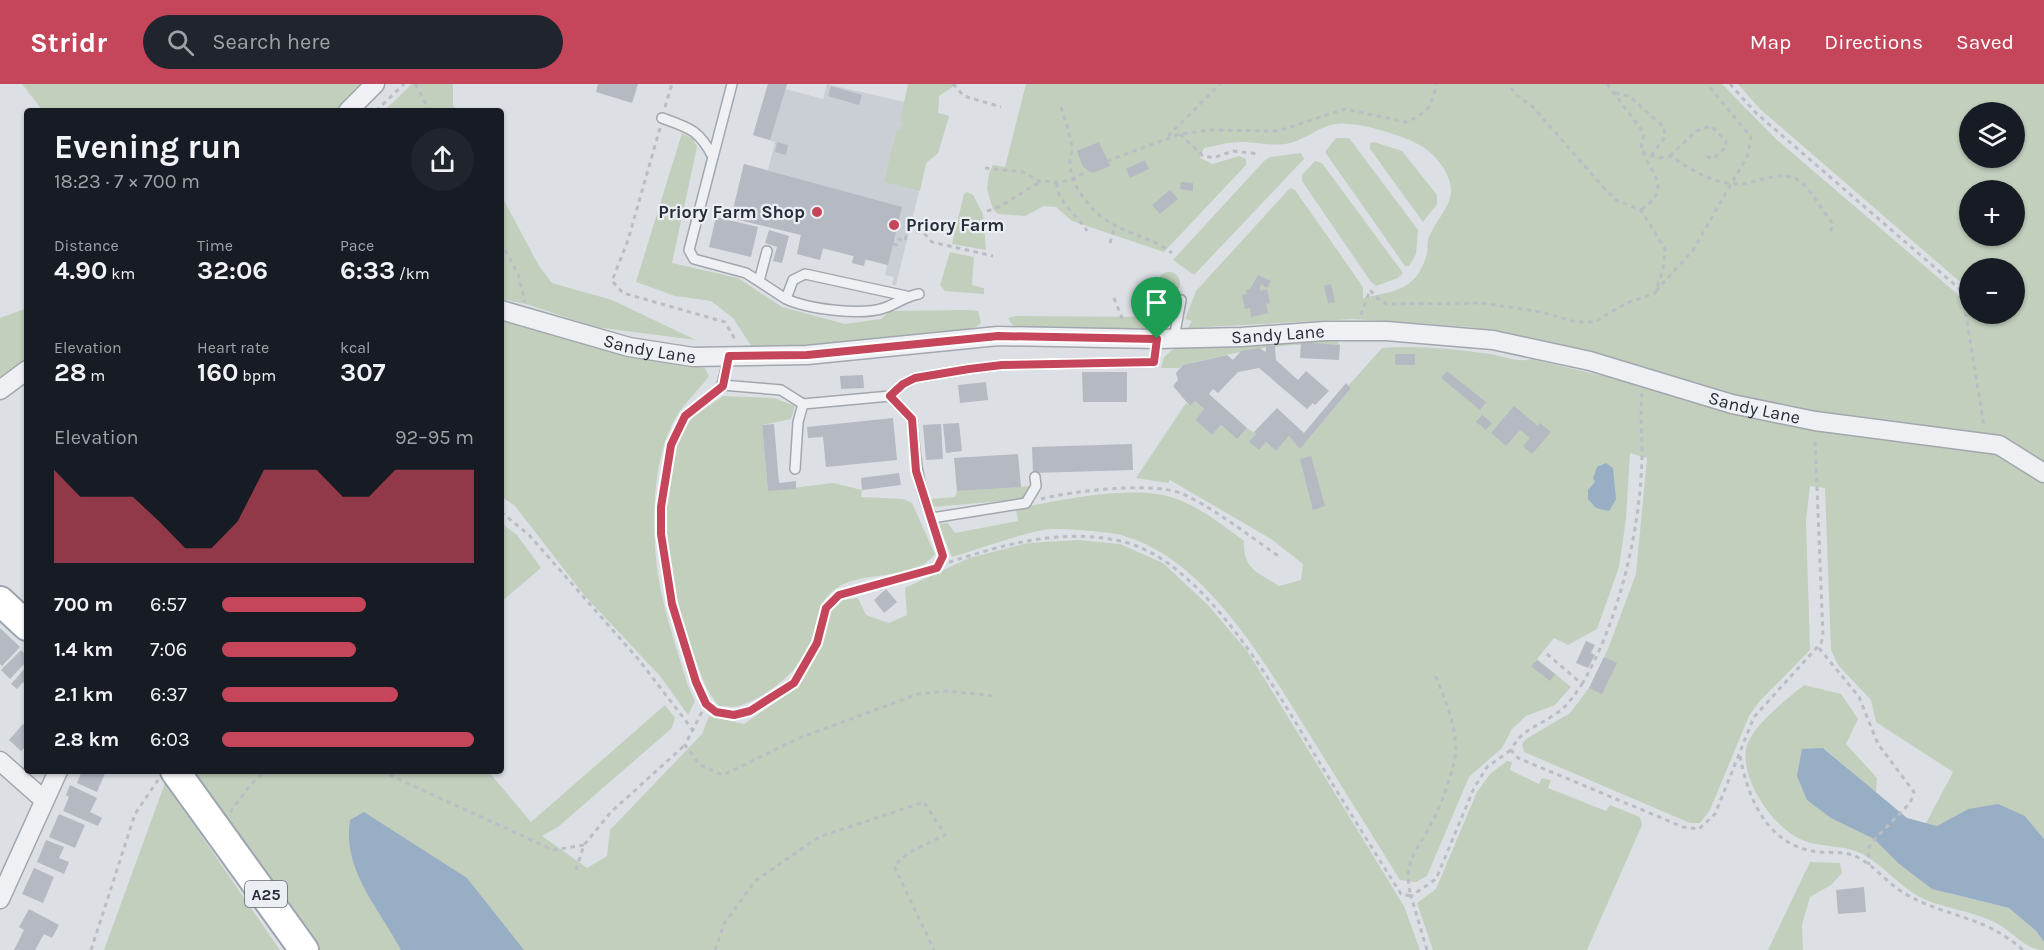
<!DOCTYPE html>
<meta charset="utf-8">
<style>
:root{--surface:#171b24;--page:#20242c;--text:#f1f3f6;--muted:#9ea1a6;--accent:#c5465a}
body{margin:0;font-family:Karla,sans-serif;background:var(--page);color:var(--text);height:100vh;display:flex;flex-direction:column;font-size:22px;white-space:nowrap}
*{box-sizing:border-box;margin:0}
p{font-size:20px;color:var(--muted)}
.icon{flex:none;width:33px;height:33px;fill:none;stroke:currentColor;stroke-width:2;stroke-linecap:round;stroke-linejoin:round}
.map{position:relative;flex:1;overflow:hidden}
.side{position:absolute;left:24px;top:24px;width:480px;height:666px;display:flex;flex-direction:column;background:var(--surface);border-radius:6px;box-shadow:0 2px 4px #0004}
.side>*{flex:none}
.fabs{position:absolute;left:1959px;top:18px;display:grid;gap:12px}
.fabs a{display:grid;place-items:center;width:66px;height:66px;border-radius:50%;background:var(--surface);box-shadow:0 2px 4px #0004;font-size:30px}
.pin{position:absolute;display:grid;place-items:center;width:51px;height:51px;color:#fff;margin:-62px -26px;border-radius:50% 50% 50% 0;rotate:-45deg;box-shadow:0 0 6px #0007}
.pin .icon{rotate:45deg}
.round{display:grid;place-items:center;flex:none;width:63px;height:63px;border-radius:32px;background:var(--page)}
.overview{display:flex;align-items:center;justify-content:space-between;height:102px;padding:0 30px}
h1{font-size:33px;font-weight:700;line-height:45px}
.stats{display:grid;grid-template-columns:repeat(3,1fr);gap:9px;height:102px;padding:6px 30px}
.stats div{display:grid;align-content:center}
.stats b{font-size:26px;font-weight:700}
.stats small{font-size:16px;font-weight:400}
.stats p{font-size:16px}
.chart{height:168px;padding:12px 30px}
.chart p{display:flex;justify-content:space-between}
.chart svg{width:100%;height:108px;margin-top:6px;fill:var(--accent);opacity:.7}
ul{padding:0 30px;list-style:none;font-size:20px}
li{display:grid;grid-template-columns:96px 72px 1fr;align-items:center;height:45px}
li i{height:15px;border-radius:8px;background:var(--accent)}
header{display:flex;align-items:center;gap:36px;box-sizing:border-box;height:84px;padding:0 30px;background:var(--accent);color:#fff}
header strong{font-size:28px}
nav{display:flex;gap:33px;margin-inline-start:auto;font-size:21px}
.search{width:420px;height:54px;background:var(--page);display:flex;align-items:center;gap:15px;box-sizing:border-box;padding:0 21px;border-radius:33px;color:var(--muted);font-size:22px}
.map>svg:first-child{display:block}
.built{fill:#cacfd6}
.green{fill:#c2cfbd;fill-rule:evenodd}
.water{fill:#98aec4}
.building{fill:#b4b9c2}
.lines{fill:none;stroke-linecap:round;stroke-linejoin:round}
.lane-casing{stroke:#a2a7ae;stroke-width:12}
.street-casing{stroke:#a2a7ae;stroke-width:21}
.primary-casing{stroke:#9ca4b0;stroke-width:32}
.path{stroke:#babec4;stroke-width:3;stroke-dasharray:4.5 4.5;stroke-linecap:butt}
.lane{stroke:#eef0f4;stroke-width:9}
.street{stroke:#eef0f4;stroke-width:18}
.primary{stroke:#fff;stroke-width:28}
.route-casing{stroke:#fff;stroke-width:12}
.route{stroke:#c5465a;stroke-width:8}
.poi-dot{fill:#c5465a;stroke:#ebeef3;stroke-width:2}
.labels{text-anchor:middle;dominant-baseline:central;stroke-width:4.5;stroke-linejoin:round;paint-order:stroke}
.shield{fill:#ebeef3;stroke:#626872;stroke-width:1.5}
.shield-label{font-size:16px;font-weight:bold;fill:#272e3a}
.poi-label{font-size:18px;font-weight:bold;fill:#272e3a;stroke:#ebeef3;text-anchor:end}
.street-label{font-size:18px;fill:#272e3a;stroke:#ebeef3}
</style>
<header>
<strong>Stridr</strong>
<div class="search"><svg class="icon" aria-label="search" viewBox="0 0 24 24"><circle cx="10" cy="10" r="6"/><path d="M15 15l6 6"/></svg>Search here</div>
<nav><a>Map</a><a>Directions</a><a>Saved</a></nav>
</header>
<div class="map">
<svg width="2044" height="866" viewBox="0 0 2044 866">
<rect width="100%" height="100%" fill="#dce0e5"/>
<path class="built" d="M768 0H787L786 5 823 15 827 0 904 18 907 7 939 12 938 29 949 32 938 69 926 79 896 201H892L894 193 885 191 887 181 866 176 864 182 852 179 853 172 823 165 820 176 797 170 801 151 731 134 744 80 768 86 775 58 753 51Z"/>
<path class="green" d="M22 0H366L341 27H43Z
M412 0H453V21L456 27H384Z
M908 0H957L939 12 938 29 949 32 938 69 926 79 920 107 884 98 897 45 901 46 903 39 900 38Z
M1026 0H1722L1777 56 1955 208 1969 224 1970 230H2014V184H1970L1969 216 1967 204 1760 25 1738 0H2044V755L2025 732 1968 725 1937 742 1926 739 1953 688 1876 638 1871 616 1838 581 1831 566 1825 404 1810 402 1806 437 1810 566 1759 618 1749 632 1710 726 1700 739H1690L1524 668 1522 660 1526 655 1570 629 1589 604 1608 565 1636 490 1647 374 1630 369 1626 435 1619 483 1597 545 1568 561 1554 554 1537 575 1571 603 1555 621 1526 632 1512 645 1502 664 1469 693 1427 792 1416 798 1400 796C1371 749 1342 703 1313 656 1268 585 1208 474 1121 451 1107 448 1056 443 1043 446 1013 452 982 464 952 473L938 440 948 439 955 449 1018 437 1016 425C1058 416 1137 399 1177 415 1201 424 1224 442 1244 457 1243 485 1257 488 1279 502L1301 496 1303 480 1271 455 1170 396 1168 399 1136 394 1186 319 1190 322 1195 317 1204 325 1195 336 1212 351 1221 341 1237 355 1247 344 1256 350 1250 358 1259 366 1266 358 1276 367 1289 352 1300 365 1351 304 1348 302 1382 264C1417 261 1455 265 1490 270 1505 272 1517 279 1531 275L1633 299 1595 272 1527 254 1470 243 1354 235 1188 244 1192 237 1185 235 1196 207 1290 104 1295 106 1363 203V214C1392 207 1415 208 1426 173 1429 166 1426 157 1430 151 1436 136 1451 123 1451 106 1451 91 1438 74 1426 65 1411 53 1355 36 1335 40 1318 43 1302 58 1285 60 1269 62 1255 58 1240 58 1228 58 1215 62 1204 64L1200 74 1213 80 1239 72 1246 75V81L1164 168 1072 137 1056 123 1044 122 1025 132 998 130 993 125 987 105 989 89 993 81 1005 83ZM1970 28H2014V74H1970ZM1970 106H2014V152H1970Z
M682 49 693 55 697 63 672 179 738 194 782 223 845 240 881 235 890 227 969 226 978 227 981 239 970 247 813 263H752L733 234 711 217 675 212 636 198Z
M1336 54H1349L1418 146 1416 170 1409 182H1405L1325 68Z
M1374 58 1402 67 1437 111V120L1423 138 1370 65V59Z
M1301 69 1304 75 1194 191 1173 176 1264 77 1270 73Z
M1315 77 1322 79 1403 189 1398 194 1376 202 1371 198 1302 97V91Z
M967 108 973 111 983 130 986 166 952 160 964 110Z
M501 111 539 182 552 199 612 216 696 256 595 243 526 220 501 215Z
M950 168 974 173 972 201 984 204V210L945 207 940 201Z
M1158 199a11 11 0 1 1 22 0a11 11 0 1 1-22 0Z
M27 224V281L0 300V234Z
M501 231 643 272 705 284 709 292C699 306 684 319 675 335 651 377 651 450 659 496 665 532 678 568 688 602L695 617 688 631 660 592 584 511 515 422 501 412Z
M1016 232 1172 233 1164 247 1021 245 1013 242 1008 234Z
M1336 254 1340 261C1283 257 1238 268 1183 281L1179 284H1161L1164 273 1176 263Z
M723 312 774 314 795 322 791 335 762 341 768 407 833 399 862 406 861 413 903 415 912 419 935 470C912 500 862 483 833 507 818 519 819 534 813 552 804 583 772 610 742 621 736 624 726 622 719 622 691 591 665 476 666 434 667 405 671 370 684 344 691 331 711 321 723 312Z
M1031 402 1023 414 1014 416 933 423 931 415 955 413 957 407Z
M501 439 517 451 541 484 501 518Z
M1078 456 1120 460 1163 479 1208 521 1247 567 1277 615 1404 822 1420 866H316L192 687H488L531 738 665 621 675 634 672 644 558 743 542 752 587 784 607 772 610 746 702 650 709 632 744 640 797 603 825 552 830 527 843 516 858 514 866 531 889 539 907 531 905 504 969 474 1028 459Z
M1804 601 1841 610 1858 635 1846 660 1877 694 1876 709 1824 664 1863 748 1874 755 1898 779 1948 809 2009 824 2036 847 2044 858V866C2026 866 2014 849 1998 840 1972 826 1941 825 1916 811 1898 800 1884 783 1866 772 1845 759 1820 765 1800 755 1772 742 1741 696 1746 665 1750 643 1787 615 1804 601Z
M1507 677 1512 678 1510 686 1539 700 1542 694 1551 696 1548 704 1606 727 1610 721 1640 733 1642 741 1587 866H1433L1417 819 1436 805 1477 708 1490 690Z
M165 699 280 866H104Z
M1810 778 1840 779 1842 789 1831 801 1810 813 1802 841 1803 866H1768Z"/>
<path class="water" d="M1606 379 1613 384 1616 415 1609 427 1596 424 1588 415V406L1595 398 1593 394 1597 383Z
M1823 664 1907 734 1937 742 1968 725 1998 720 2025 732 2044 755V858L2036 847 2009 824 1932 805 1898 779 1874 755 1831 734 1807 716 1797 692 1802 665Z
M364 728 467 794 524 866H401C379 824 342 786 350 736Z"/>
<path class="building" d="M598 0H638L632 19 596 8Z
M768 0H787L770 56 753 51Z
M831 2 862 11 859 21 828 12Z
M777 58 788 61 786 71 775 68Z
M1099 58 1110 82 1093 89 1083 83 1077 67Z
M1145 76 1149 85 1130 94 1126 85Z
M744 80 902 123 888 181 865 175 864 182 852 179 854 172 823 164 820 176 797 170 801 151 731 134Z
M1181 98 1193 99V107L1180 105Z
M1170 106 1178 115 1160 130 1152 121Z
M716 133 758 143 751 173 709 163Z
M769 146 789 152 782 179 773 177 777 163 765 159Z
M1258 191 1271 197 1267 204 1261 200 1260 203V207L1267 205 1270 219 1266 220 1268 229 1251 233 1250 224 1245 225 1242 211 1247 210 1246 206 1250 205Z
M1331 200 1335 218 1328 219 1324 202Z
M1301 258 1340 261 1339 276 1300 274Z
M1266 262H1275L1276 276 1298 296 1306 287 1329 307 1315 321 1313 319 1307 325 1259 284 1238 288 1218 309 1213 305 1209 310 1247 344 1237 355 1221 341 1212 351 1195 336 1204 325 1195 317 1190 322 1173 302 1178 296 1176 289 1183 281 1227 271 1233 276 1241 267 1259 264 1266 268Z
M1395 270H1415V281H1395Z
M1447 287 1486 318 1480 326 1441 294Z
M1082 288H1127V318H1083Z
M863 291 864 304 841 305 840 292Z
M986 298 988 316 960 319 958 301Z
M1346 299 1351 304 1300 365 1289 352 1276 367 1266 358 1259 366 1249 358 1256 350 1254 348 1277 324 1304 349Z
M1514 322 1538 342 1540 339 1551 348 1532 370 1523 362 1530 354 1520 346 1506 362 1491 349Z
M1482 331 1492 339 1486 346 1476 338Z
M893 334 897 376 826 383 823 353 808 354 807 343Z
M959 339 962 367 946 369 943 340Z
M774 340 779 399 796 397V405L768 407 762 341Z
M941 340 943 375 926 376 923 341Z
M1132 360 1133 386 1033 389 1032 363Z
M1018 370 1021 403 957 407 954 374Z
M1311 372 1325 422 1313 426 1300 375Z
M899 389 901 401 862 406 861 394Z
M886 505 897 518 884 529 874 516Z
M0 544 20 563 2 582 0 580Z
M1586 557 1595 561 1591 569 1595 571 1588 584 1576 579Z
M21 566 27 572V577L10 595 1 586Z
M1604 573 1617 579 1602 610 1589 604Z
M1537 576 1555 590 1550 597 1531 582Z
M27 582V602L23 598 17 605 11 600Z
M23 640 27 644V661L21 667 9 656Z
M82 687H106L97 708 77 699Z
M70 701 97 714 90 728 102 734 98 742 63 727 69 713 66 711Z
M59 730 85 741 75 764 49 753Z
M46 756 64 763 59 774 69 778 64 790 37 778Z
M34 784 54 793 43 819 22 810Z
M1864 803 1866 828 1838 830 1836 806Z
M29 825 59 841 52 854 44 850 35 866H14L24 846 19 843Z"/>
<g class="lines">
<g class="lane-casing">
<path id="lane" d="M662 34C690 44 699 46 713 73L689 166 694 175 746 189 786 215
M713 73 732 0
M759 197 767 167
M906 212 805 190 793 196 786 215C808 225 861 232 884 224 897 220 905 212 919 210
M1174 254 1181 216
M729 272 722 301 781 306 803 320 798 338 795 385
M890 312 903 300 915 294 969 285 1002 281 1154 278 1157 255
M803 320 890 312 912 335C915 370 917 402 932 434L1026 419 1036 402 1035 393"/>
</g>
<g class="street-casing">
<g id="street">
<path d="M348 27 375 0"/>
<path id="s1" d="M501 226 629 263 693 273 807 271 998 252 1157 255 1242 253 1325 247H1386L1493 256 1590 277 1732 320 1815 337 1999 361 2044 389"/>
<path d="M0 306 27 286"/>
<path d="M0 677 44 716"/>
<path d="M0 815 58 687"/>
</g>
</g>
<g class="primary-casing">
<path id="primary" d="M0 517 27 542
M175 687 304 866"/>
</g>
<path class="path" d="M415 0 430 27
M953 0 964 12 1001 23
M1607 0 1644 49 1641 64C1650 90 1674 103 1641 126
M1730 0 1756 29 1962 207 1984 342
M1615 9 1629 12 1664 43 1665 53 1651 72
M665 23 672 0
M1061 23C1065 36 1070 50 1072 64 1072 70 1069 76 1070 82 1072 103 1092 128 1109 138 1130 151 1152 154 1172 169
M376 27 404 0
M660 44 628 156 612 197 623 209 725 238 736 257
M1180 50 1202 71 1213 74 1233 67 1260 70
M1168 52 1220 0
M1642 68 1659 74 1670 72C1694 87 1718 104 1748 99 1764 96 1778 88 1794 94 1809 100 1822 127 1833 140L1830 150
M1670 72 1696 47 1711 42 1726 57V63L1713 75 1706 72
M1107 77 1180 50 1211 46 1278 47 1345 25 1406 38 1418 33 1430 22 1437 0
M985 84 1023 88 1041 98 1051 97 1057 99 1073 95 1089 86
M1057 99C1055 116 1079 133 1087 147
M987 127C1008 121 1021 107 1041 98
M501 158 518 190 525 218
M1110 159 1115 142
M893 160 897 161 899 155 905 157 908 146 924 149 932 158 993 172
M1656 207 1693 166 1748 71 1751 53 1707 0
M1114 214 1124 239
M1361 231 1370 206 1378 215 1387 220 1482 219 1541 228 1576 238H1594L1627 219 1655 209 1663 186 1665 165 1641 126 1616 116 1604 104 1533 23 1515 10 1509 0
M714 308C695 324 680 336 672 360 663 383 660 425 661 450 663 483 686 598 707 621 714 629 726 632 736 630 772 626 806 591 818 558 824 541 823 526 836 513 847 503 916 492 937 484L943 472 936 445
M1041 415C1073 407 1152 397 1183 410 1217 426 1249 452 1280 473
M501 428 529 451 639 576 692 645
M940 478H950C1005 460 1062 444 1120 457 1206 475 1281 615 1324 686 1349 727 1375 769 1401 810L1411 812C1402 778 1416 769 1431 740 1441 722 1449 698 1454 679 1461 650 1445 615 1434 589
M1819 564 1859 613 1878 660 1914 708 1910 719 1872 758 1868 766 1869 781
M1547 570 1582 600C1574 612 1566 624 1554 631 1536 643 1521 646 1511 666L1518 674 1683 743 1699 745 1715 730 1754 633 1821 559 1823 552 1815 354
M1582 600C1619 537 1640 447 1642 374 1642 352 1640 331 1642 309
M706 620 685 661 700 681 723 691 797 655 918 610 948 607 995 612
M1740 672C1748 714 1766 758 1812 767 1827 770 1844 766 1857 773 1875 782 1887 799 1904 809 1946 834 1982 830 2023 866
M381 687 553 766 584 761
M230 728 251 700 266 687
M576 786 584 761 611 728 685 661
M91 866 135 730 158 696
M715 866 724 840 755 797 819 753 924 718 945 751 908 769 894 782 934 866
M1427 866 1411 812 1436 795 1474 704 1487 683 1511 666"/>
<use href="#lane" class="lane"/>
<use href="#street" class="street"/>
<use href="#primary" class="primary"/>
</g>
<g class="lines">
<g class="route-casing">
<path id="route" d="M998 252 1157 255 1154 278 1002 281 969 285 915 294 903 300 890 312 912 335 916 387 943 472 937 484 839 511 826 524 817 559 794 599 750 627 734 631 716 628 706 620 696 598 672 520 661 450V423L671 361 685 332 723 302 729 272 807 271Z"/>
</g>
<use href="#route" class="route"/>
</g>
<g class="poi-dot">
<circle cx="817" cy="128" r="6"/>
<circle cx="894" cy="141" r="6"/>
</g>
<g class="labels">
<rect class="shield" x="245" y="797" width="42" height="26" rx="4.5"/>
<g class="shield-label">
<text x="266" y="810">A25</text>
</g>
<g class="poi-label">
<text x="805" y="128">Priory Farm Shop</text>
<text x="906" y="141" text-anchor="start">Priory Farm</text>
</g>
<g class="street-label">
<text stroke="none"><textPath href="#s1" startOffset="784">Sandy Lane</textPath></text>
<text stroke="none"><textPath href="#s1" startOffset="154">Sandy Lane</textPath></text>
<text stroke="none"><textPath href="#s1" startOffset="1270">Sandy Lane</textPath></text>
</g>
</g>
</svg>
<div class="fabs">
<a><svg class="icon" aria-label="layers" viewBox="0 0 24 24"><path d="M12 4l9 5-9 5-9-5zM3 14l9 5 9-5"/></svg></a>
<a>+</a>
<a>−</a>
</div>
<div class="pin" style="left:1157px;top:255px;background:#1e9e55"><svg class="icon" aria-label="arrive" viewBox="0 0 24 24"><path d="M6 21V4h12l-3 4 3 4H6"/></svg></div>
<section class="side">
<div class="overview"><div><h1>Evening run</h1><p>18:23 · 7 × 700 m</p></div><a class="round"><svg class="icon" aria-label="share" viewBox="0 0 24 24"><path d="M12 15V3M7 8l5-5 5 5M5 13v7h14v-7"/></svg></a></div>
<div class="stats">
<div><p>Distance</p><b>4.90<small> km</small></b></div>
<div><p>Time</p><b>32:06</b></div>
<div><p>Pace</p><b>6:33<small> /km</small></b></div>
</div>
<div class="stats">
<div><p>Elevation</p><b>28<small> m</small></b></div>
<div><p>Heart rate</p><b>160<small> bpm</small></b></div>
<div><p>kcal</p><b>307</b></div>
</div>
<div class="chart"><p><span>Elevation</span>92–95 m</p>
<svg viewBox="0 0 160 44" preserveAspectRatio="none"><path d="M0 44V6L10 17L20 17L30 17L40 27L50 38L60 38L70 27L80 6L90 6L100 6L110 17L120 17L130 6L140 6L150 6L160 6V44z"/></svg>
</div>
<ul>
<li><b>700 m</b>6:57<i style="width:57%"></i></li>
<li><b>1.4 km</b>7:06<i style="width:53%"></i></li>
<li><b>2.1 km</b>6:37<i style="width:70%"></i></li>
<li><b>2.8 km</b>6:03<i style="width:100%"></i></li>
</ul>
</section>
</div>
